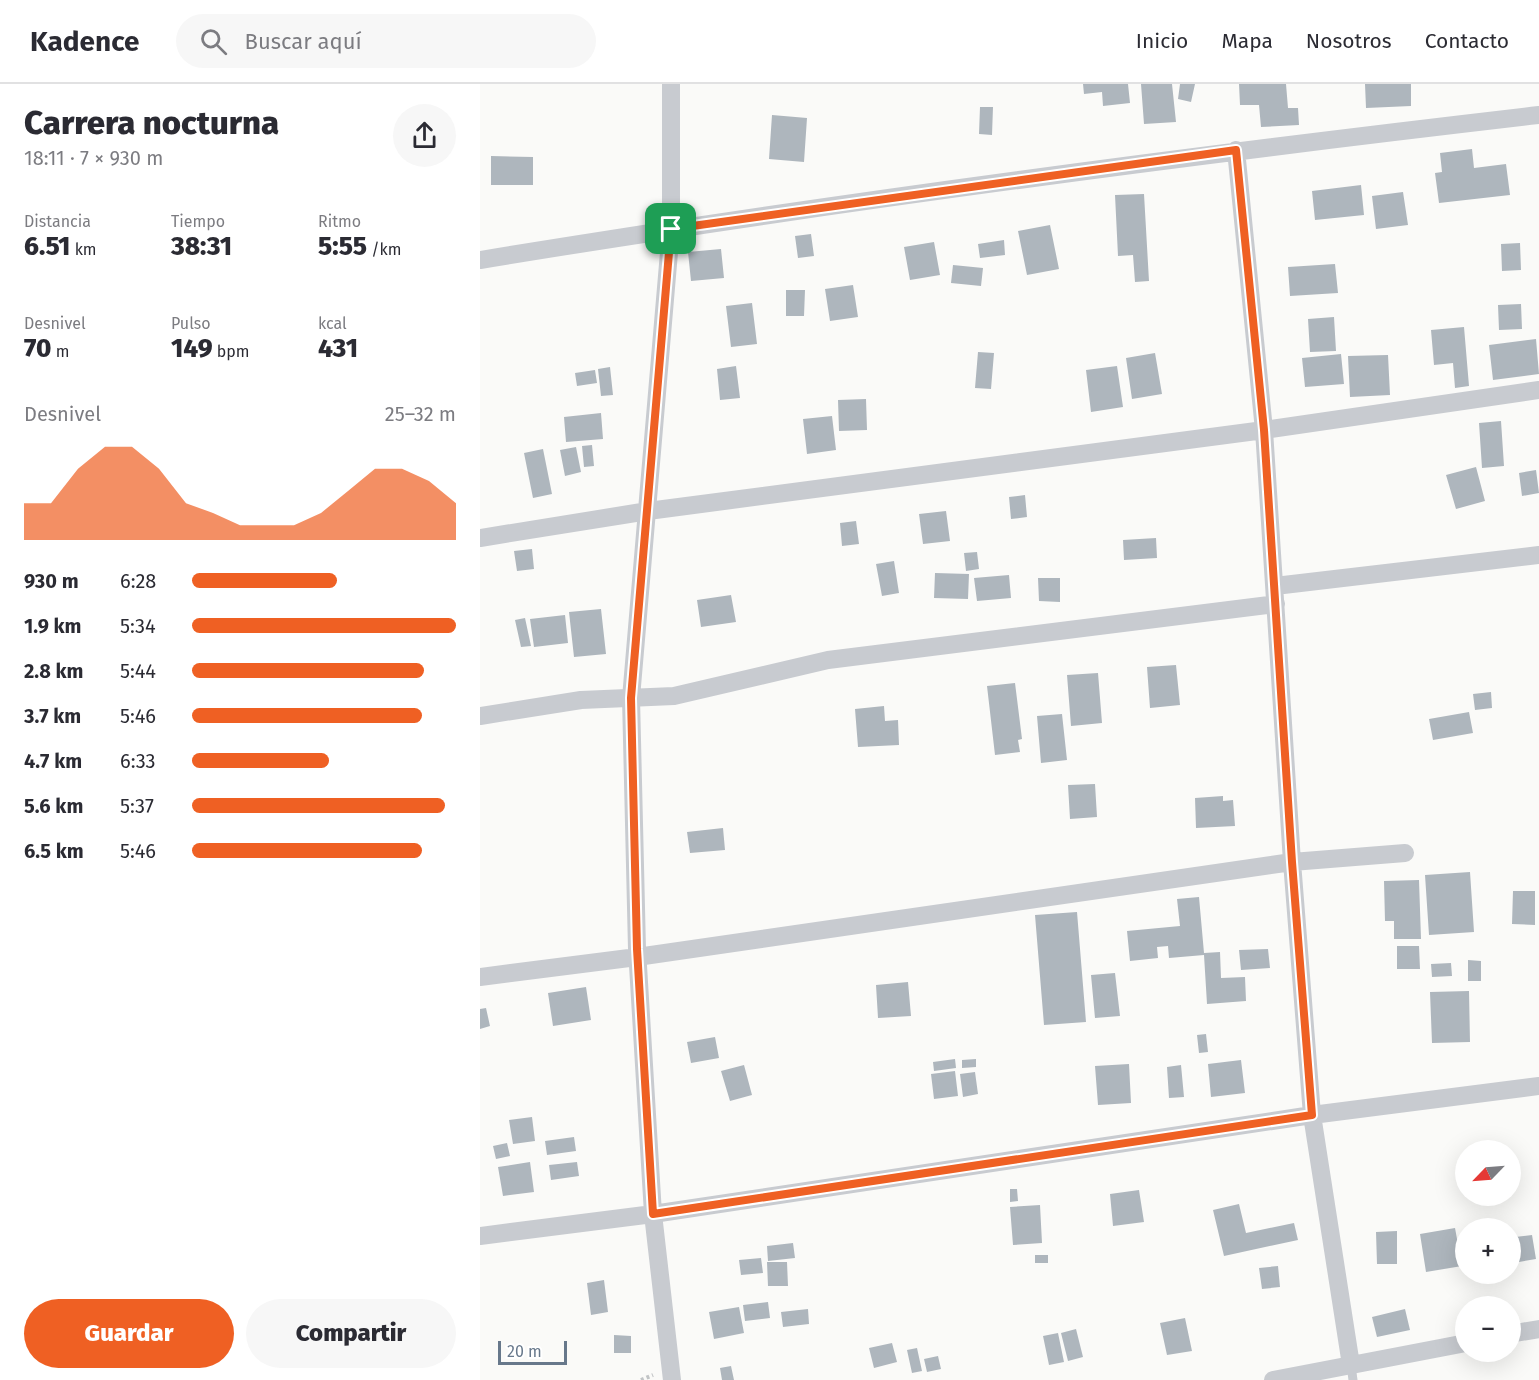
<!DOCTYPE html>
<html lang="es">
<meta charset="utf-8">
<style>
:root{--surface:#fff;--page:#f7f7f7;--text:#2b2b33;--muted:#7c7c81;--line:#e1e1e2;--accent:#ef6023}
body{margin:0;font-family:"Fira Sans",sans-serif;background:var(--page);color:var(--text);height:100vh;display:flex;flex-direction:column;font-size:22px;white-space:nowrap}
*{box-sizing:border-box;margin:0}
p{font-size:20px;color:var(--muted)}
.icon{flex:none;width:33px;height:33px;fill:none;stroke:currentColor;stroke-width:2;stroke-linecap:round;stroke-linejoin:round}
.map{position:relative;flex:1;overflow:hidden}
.panel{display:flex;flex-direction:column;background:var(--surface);width:480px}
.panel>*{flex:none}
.needle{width:39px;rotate:245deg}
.buttons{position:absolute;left:975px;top:1056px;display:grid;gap:12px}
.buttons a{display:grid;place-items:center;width:66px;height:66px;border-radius:50%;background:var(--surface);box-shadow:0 6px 24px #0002;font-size:30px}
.scale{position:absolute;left:18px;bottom:15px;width:69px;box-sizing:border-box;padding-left:6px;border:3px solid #67788b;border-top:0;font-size:16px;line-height:21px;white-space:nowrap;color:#67788b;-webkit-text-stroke:4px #fff;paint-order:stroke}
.pin{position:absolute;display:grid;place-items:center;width:51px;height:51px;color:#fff;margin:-26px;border-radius:12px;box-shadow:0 3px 9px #0006}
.round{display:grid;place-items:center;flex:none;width:63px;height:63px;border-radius:32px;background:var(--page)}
.summary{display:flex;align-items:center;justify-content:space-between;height:102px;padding:0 24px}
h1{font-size:33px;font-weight:800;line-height:45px}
.stats{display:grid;grid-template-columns:repeat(3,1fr);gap:9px;height:102px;padding:6px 24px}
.stats div{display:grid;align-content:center}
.stats b{font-size:26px;font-weight:800}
.stats small{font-size:16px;font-weight:400}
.stats p{font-size:16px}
.chart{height:168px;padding:12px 24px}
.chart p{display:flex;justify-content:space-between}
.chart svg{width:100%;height:108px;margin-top:6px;fill:var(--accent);opacity:.7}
.primary-button{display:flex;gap:12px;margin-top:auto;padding:12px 24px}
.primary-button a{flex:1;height:69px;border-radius:36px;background:var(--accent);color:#fff;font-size:24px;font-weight:800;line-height:69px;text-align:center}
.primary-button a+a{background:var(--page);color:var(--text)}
ul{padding:0 24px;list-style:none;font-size:20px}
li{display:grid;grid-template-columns:96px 72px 1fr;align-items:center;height:45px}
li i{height:15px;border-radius:8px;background:var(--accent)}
header{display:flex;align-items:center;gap:36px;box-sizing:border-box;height:84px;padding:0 30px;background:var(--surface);border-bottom:2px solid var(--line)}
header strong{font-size:28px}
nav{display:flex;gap:33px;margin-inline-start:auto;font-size:21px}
.search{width:420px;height:54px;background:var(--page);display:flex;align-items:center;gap:15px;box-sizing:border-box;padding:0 21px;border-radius:33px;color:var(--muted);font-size:22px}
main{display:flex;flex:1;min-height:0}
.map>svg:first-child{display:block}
.building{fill:#aeb6bd}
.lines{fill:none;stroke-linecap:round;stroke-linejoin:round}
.path{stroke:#c1c4c6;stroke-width:4;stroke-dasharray:3 3;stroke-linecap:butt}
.service{stroke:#c8cbd0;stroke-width:9}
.minor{stroke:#c8cbd0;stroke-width:18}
.route-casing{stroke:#fff;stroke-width:12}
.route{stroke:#ef6023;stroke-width:8}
</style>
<header>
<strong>Kadence</strong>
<div class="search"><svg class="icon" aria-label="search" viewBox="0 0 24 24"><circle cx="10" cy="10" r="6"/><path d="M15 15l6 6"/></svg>Buscar aquí</div>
<nav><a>Inicio</a><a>Mapa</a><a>Nosotros</a><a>Contacto</a></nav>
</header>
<main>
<section class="panel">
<div class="summary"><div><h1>Carrera nocturna</h1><p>18:11 · 7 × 930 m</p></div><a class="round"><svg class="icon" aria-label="share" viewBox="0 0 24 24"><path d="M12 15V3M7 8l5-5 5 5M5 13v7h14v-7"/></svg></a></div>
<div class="stats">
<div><p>Distancia</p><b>6.51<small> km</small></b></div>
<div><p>Tiempo</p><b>38:31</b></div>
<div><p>Ritmo</p><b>5:55<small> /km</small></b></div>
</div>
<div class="stats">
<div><p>Desnivel</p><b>70<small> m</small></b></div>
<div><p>Pulso</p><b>149<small> bpm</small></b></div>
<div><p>kcal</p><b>431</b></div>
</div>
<div class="chart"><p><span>Desnivel</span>25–32 m</p>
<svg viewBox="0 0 160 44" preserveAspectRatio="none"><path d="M0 44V29L10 29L20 15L30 6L40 6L50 15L60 29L70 33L80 38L90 38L100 38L110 33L120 24L130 15L140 15L150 20L160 29V44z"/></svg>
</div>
<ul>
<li><b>930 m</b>6:28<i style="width:55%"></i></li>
<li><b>1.9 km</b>5:34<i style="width:100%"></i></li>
<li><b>2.8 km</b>5:44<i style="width:88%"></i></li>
<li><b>3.7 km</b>5:46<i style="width:87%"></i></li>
<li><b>4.7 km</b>6:33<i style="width:52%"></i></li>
<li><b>5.6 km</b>5:37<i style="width:96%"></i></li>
<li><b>6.5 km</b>5:46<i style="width:87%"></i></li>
</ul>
<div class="primary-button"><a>Guardar</a><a>Compartir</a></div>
</section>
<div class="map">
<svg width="1059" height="1296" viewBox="0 0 1059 1296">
<rect width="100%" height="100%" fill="#fafaf8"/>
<path class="building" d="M603 0H648L650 19 623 22 622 8 604 10Z
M661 0H692L696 38 664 40Z
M700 0H715L711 18 698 15Z
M759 0H806L808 24H818L819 41 781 43 779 21H760Z
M885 0H931V22L886 24Z
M500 23H513L512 51 499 50Z
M292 31 327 34 324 78 289 75Z
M992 65 994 84 1026 80 1030 111 959 119 955 89 962 88 960 69Z
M11 72 53 73V101H11Z
M881 101 884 131 835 136 832 107Z
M923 108 928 141 896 145 892 112Z
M664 110 669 197 655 198 653 171 638 172 635 111Z
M570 141 579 185 547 191 538 147Z
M331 150 334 172 318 174 315 152Z
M524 156 525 171 500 174 498 160Z
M454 158 460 191 430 196 424 163Z
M1040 159 1041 186 1022 187 1021 160Z
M241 165 244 194 211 197 208 168Z
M855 180 858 209 810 212 808 183Z
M473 181 503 184 501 202 471 199Z
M373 201 378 233 350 237 345 205Z
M306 206H325L324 232H306Z
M272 219 277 260 251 263 246 222Z
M1041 220 1042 245 1019 246 1018 221Z
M854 233 856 267 830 268 828 235Z
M984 243 989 302 975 304 973 279 954 281 951 246Z
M1056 255 1059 290 1013 296 1009 261Z
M498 268 514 269 511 305 495 304Z
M675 269 682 310 652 315 646 274Z
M861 270 864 300 825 303 822 274Z
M908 271 910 311 870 313 868 272Z
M256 282 260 314 240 316 237 285Z
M637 282 643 323 611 328 606 286Z
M130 283 133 311 121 312 118 285Z
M115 286 117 299 97 302 95 289Z
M386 315 387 346 359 347 358 316Z
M121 329 123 355 86 358 84 333Z
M352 332 356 366 327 370 323 335Z
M1021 337 1024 382 1002 384 999 339Z
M112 361 114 382 104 383 102 362Z
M96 363 101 388 85 392 80 366Z
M63 365 72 410 53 414 44 369Z
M996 383 1005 417 976 425 966 391Z
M1056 386 1059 409 1042 412 1039 389Z
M545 411 547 433 531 435 529 413Z
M466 427 470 457 443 460 439 430Z
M376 437 379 460 362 462 360 439Z
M676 454 677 474 644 476 643 456Z
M52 465 54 485 37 487 34 467Z
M497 468 499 485 486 487 484 469Z
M414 477 419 509 402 512 396 480Z
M455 489 489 490 488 515 454 514Z
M529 491 531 514 497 517 494 494Z
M558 494H580V518L559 517Z
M251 511 256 538 221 543 217 516Z
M121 525 126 570 94 573 89 528Z
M85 531 88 559 54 563 50 535Z
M45 534 51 562 41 563 35 536Z
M696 581 700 621 670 624 667 583Z
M618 589 622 639 591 642 587 591Z
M535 599 542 655 538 656 540 668 515 671 507 602Z
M1011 608 1012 624 995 626 993 610Z
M404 622 405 637 418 636 419 661 378 663 375 625Z
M989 628 993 649 953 656 949 635Z
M582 630 587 676 561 679 557 632Z
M615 700 617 733 590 735 588 701Z
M743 712V717L753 716 755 742 716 744 715 714Z
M243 744 245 766 210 769 207 748Z
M990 788 994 848 949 851 945 791Z
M939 796 941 855H914V837H905L904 797Z
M1033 807H1055V841L1032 840Z
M719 813 724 869 740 868 741 894 765 893 766 917 727 920 724 871 689 874 688 862 677 863 678 874 650 877 647 847 700 842 697 815Z
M597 828 606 938 564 941 555 831Z
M917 862H939L940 885H917Z
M788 865 790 884 761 886 759 866Z
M988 876 1001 877V897H988Z
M971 879 972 892 952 893 951 880Z
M635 889 640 932 615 934 611 891Z
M428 898 431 932 398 934 396 901Z
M106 903 111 936 73 942 68 909Z
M989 907 990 958 952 959 950 908Z
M6 924 10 942 0 945V925Z
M726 950 728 968 719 969 717 951Z
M235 953 239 974 211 979 207 958Z
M475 975 476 984 454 987 453 978Z
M496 975V983L482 984V976Z
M761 976 765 1009 731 1013 728 980Z
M649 980 651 1019 618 1021 615 982Z
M264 981 272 1011 250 1017 241 987Z
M701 981 704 1013 689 1014 687 983Z
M475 987 478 1012 454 1015 451 990Z
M495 988 498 1010 483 1013 480 990Z
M52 1033 55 1057 33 1060 29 1036Z
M94 1053 96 1067 67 1071 65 1057Z
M27 1059 30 1072 16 1075 13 1062Z
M50 1078 54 1108 23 1112 18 1083Z
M97 1078 99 1092 71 1096 69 1081Z
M530 1105H537L538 1117 530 1118Z
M659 1106 664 1138 633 1142 630 1110Z
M759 1120 766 1149 814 1139 818 1156 744 1172 733 1126Z
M560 1121 562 1159 533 1161 530 1123Z
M975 1144 982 1182 946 1188 940 1150Z
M917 1147V1180H897L896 1148Z
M1052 1151 1056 1175 1039 1178 1035 1153Z
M313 1159 315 1174 288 1177 287 1162Z
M555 1171H568V1179H555Z
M281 1174 283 1189 261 1191 259 1176Z
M287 1178H307L308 1202H288Z
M798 1182 800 1203 782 1205 779 1184Z
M124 1196 128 1228 111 1231 107 1199Z
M288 1218 290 1234 265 1237 263 1221Z
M259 1223 264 1249 234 1255 229 1228Z
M328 1225 329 1240 303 1243 301 1228Z
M925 1225 930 1246 897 1253 892 1233Z
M705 1234 712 1267 687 1271 680 1239Z
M596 1245 603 1273 588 1277 581 1249Z
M578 1249 584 1278 569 1281 563 1252Z
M134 1251 151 1252V1269H134Z
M412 1259 417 1278 394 1284 389 1264Z
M437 1264 442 1287 432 1289 427 1266Z
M458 1272 461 1285 447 1288 444 1275Z
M251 1282 254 1296H242L240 1284Z"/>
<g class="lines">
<path class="path" d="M161 1296 173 1291"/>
<path class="service" d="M871 1281 873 1296"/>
<path class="minor" d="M191 0V145L151 614 157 865 173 1130 192 1296
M756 66 784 346 812 778 832 1031 871 1281
M0 176C352 118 705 72 1059 31
M0 454 168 427 784 346 1059 306
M795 502 1059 471
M0 632 101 616 194 612 348 576 796 520
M0 893 157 873 812 778 925 769
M0 1152 173 1130 832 1031 1059 1002
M1030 1250 1059 1245
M793 1296 986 1259"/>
</g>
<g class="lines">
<g class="route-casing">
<path id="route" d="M756 66 784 346 812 778 832 1031 173 1130 157 865 151 614 191 145Z"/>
</g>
<use href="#route" class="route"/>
</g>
</svg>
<div class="buttons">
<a><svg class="needle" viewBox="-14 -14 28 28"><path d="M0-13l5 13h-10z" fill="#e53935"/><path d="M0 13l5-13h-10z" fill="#7c7c81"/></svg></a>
<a>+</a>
<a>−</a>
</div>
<div class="scale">20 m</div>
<div class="pin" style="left:191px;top:145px;background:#1e9e55"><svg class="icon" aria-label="arrive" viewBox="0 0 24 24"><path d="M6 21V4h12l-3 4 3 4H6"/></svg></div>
</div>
</main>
